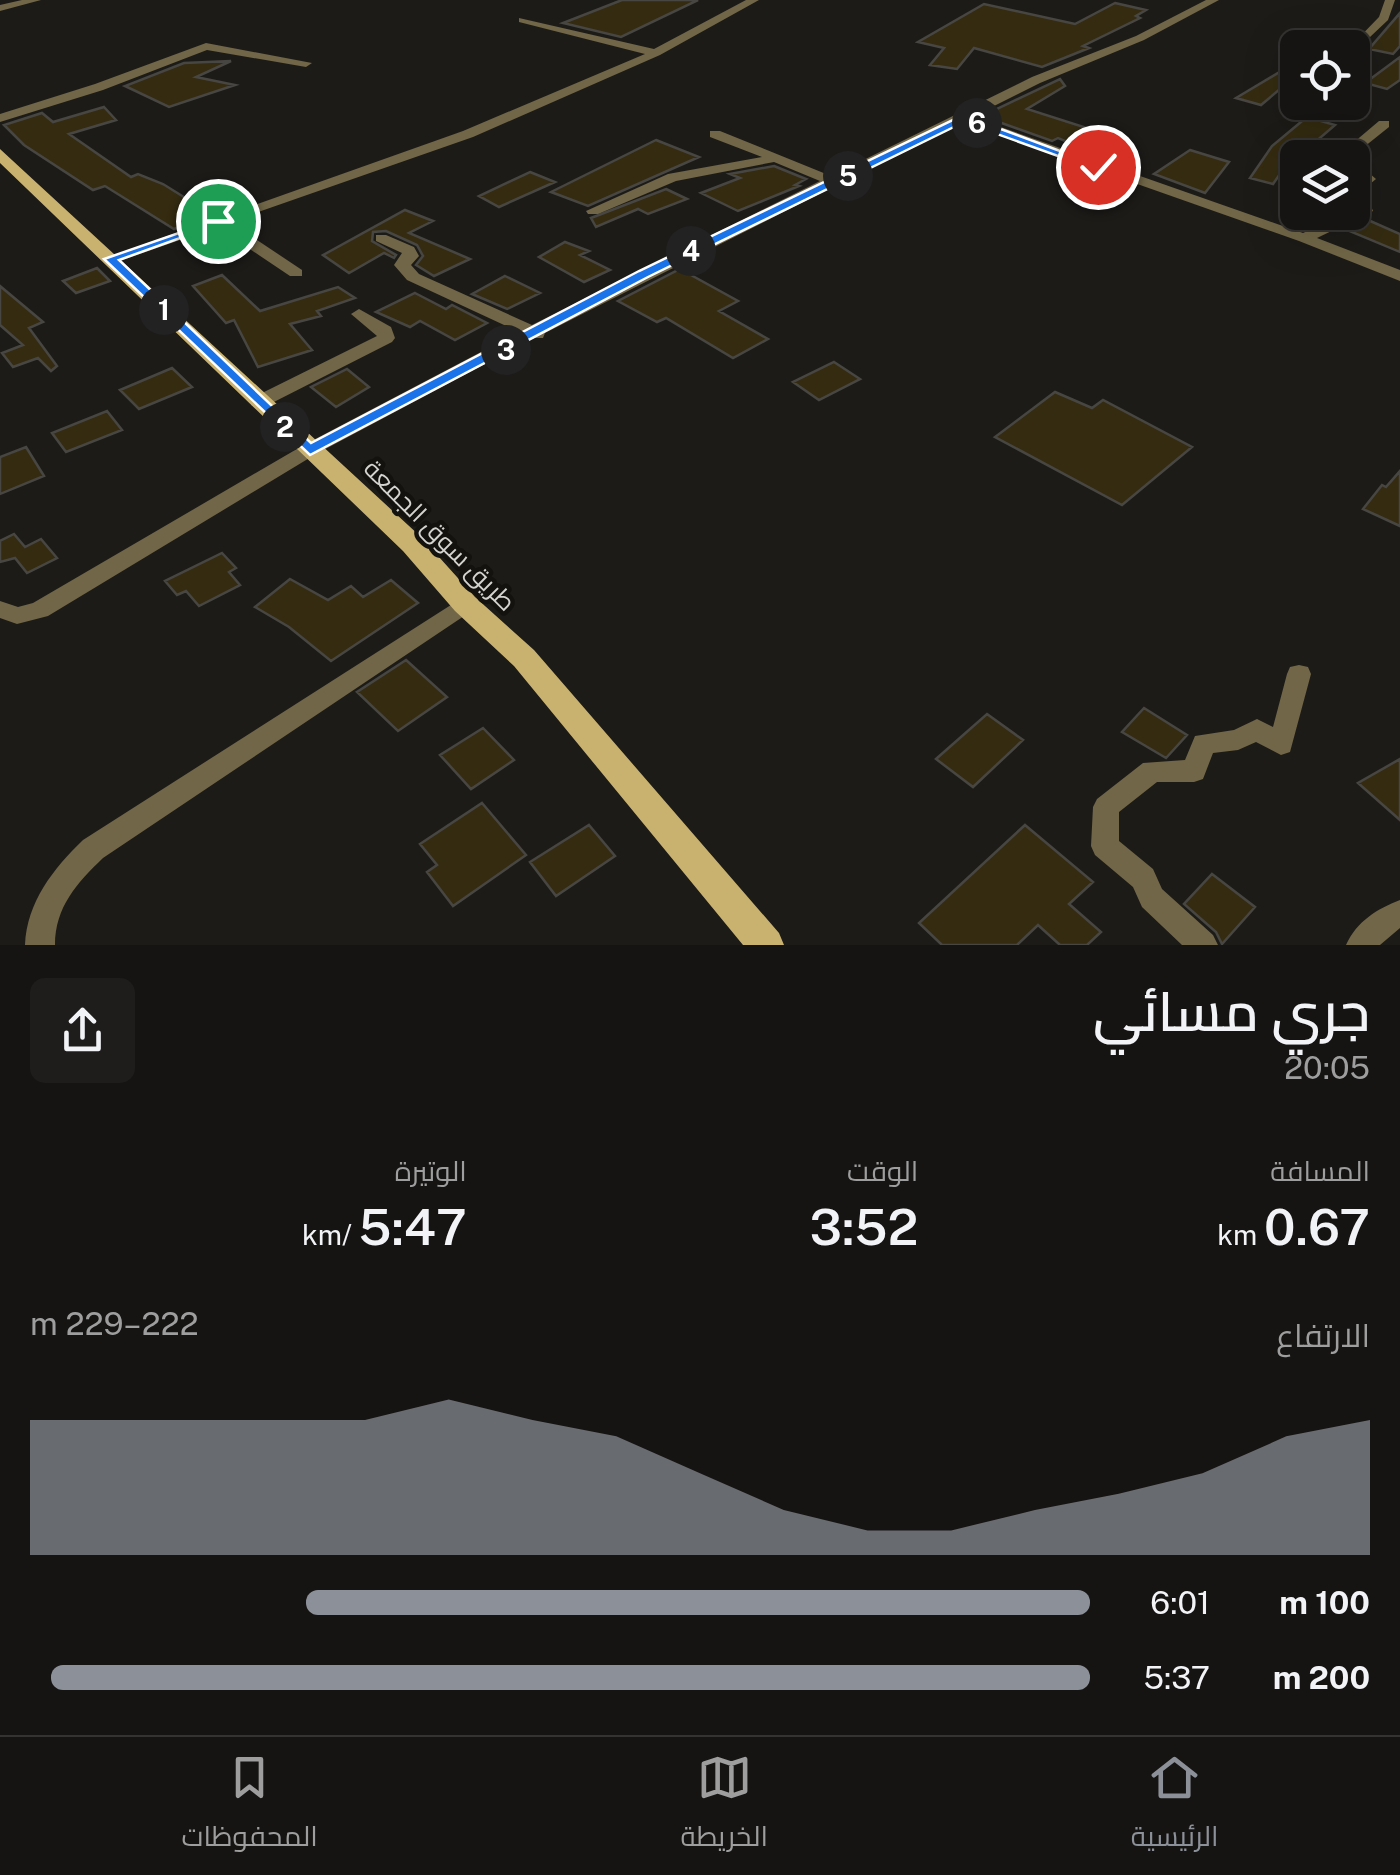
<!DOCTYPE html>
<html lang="ar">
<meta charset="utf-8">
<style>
:root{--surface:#161412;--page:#1f1d1b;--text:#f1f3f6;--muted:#9e9e9f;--line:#353332;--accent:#8c9099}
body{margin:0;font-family:"Public Sans",Cairo,sans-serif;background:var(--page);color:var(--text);direction:rtl;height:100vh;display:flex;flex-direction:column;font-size:38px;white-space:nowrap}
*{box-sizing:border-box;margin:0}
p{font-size:32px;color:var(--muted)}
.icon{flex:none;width:55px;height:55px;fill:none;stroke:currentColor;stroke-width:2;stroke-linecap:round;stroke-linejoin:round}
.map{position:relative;height:945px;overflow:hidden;direction:ltr}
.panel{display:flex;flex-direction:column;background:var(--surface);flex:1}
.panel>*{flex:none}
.buttons{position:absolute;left:1280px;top:30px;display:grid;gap:20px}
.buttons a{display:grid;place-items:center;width:90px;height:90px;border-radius:15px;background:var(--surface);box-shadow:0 10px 40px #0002,0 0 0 2px var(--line);font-size:50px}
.pin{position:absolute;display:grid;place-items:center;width:85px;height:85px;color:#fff;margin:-42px;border:5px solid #fff;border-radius:50%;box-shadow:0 2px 10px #0007}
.km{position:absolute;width:50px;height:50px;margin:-25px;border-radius:50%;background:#222;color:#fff;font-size:28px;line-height:50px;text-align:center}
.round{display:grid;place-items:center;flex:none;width:105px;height:105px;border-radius:15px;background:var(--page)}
.head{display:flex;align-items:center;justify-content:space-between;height:170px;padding:0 30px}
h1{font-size:55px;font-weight:600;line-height:75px}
.metrics{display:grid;grid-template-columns:repeat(3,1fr);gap:15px;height:170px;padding:10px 30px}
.metrics div{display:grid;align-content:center}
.metrics b{font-size:50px;font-weight:600}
.metrics small{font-size:28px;font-weight:400}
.metrics p{font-size:28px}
.chart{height:280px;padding:20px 30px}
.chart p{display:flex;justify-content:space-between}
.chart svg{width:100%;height:180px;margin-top:10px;fill:var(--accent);opacity:.7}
ul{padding:0 30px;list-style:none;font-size:32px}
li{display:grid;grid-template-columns:160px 120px 1fr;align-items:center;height:75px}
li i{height:25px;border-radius:12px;background:var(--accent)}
.tabs{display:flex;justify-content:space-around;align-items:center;height:140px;border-top:2px solid var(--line);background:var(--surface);font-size:28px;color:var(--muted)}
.tabs a{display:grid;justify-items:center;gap:5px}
.tabs .on{color:var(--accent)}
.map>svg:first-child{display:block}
.building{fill:#342b11;stroke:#484642;stroke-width:2.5}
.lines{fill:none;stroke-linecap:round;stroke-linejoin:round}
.street{fill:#716647;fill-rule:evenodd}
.primary{fill:#c9b26f;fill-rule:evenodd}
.route{fill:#1a73e8;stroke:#fff;stroke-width:2.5}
.labels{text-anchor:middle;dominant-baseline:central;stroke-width:9;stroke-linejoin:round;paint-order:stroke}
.street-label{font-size:25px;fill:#d4d3d0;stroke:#13120f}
</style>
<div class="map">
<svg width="1400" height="945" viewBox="0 0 1400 945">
<rect width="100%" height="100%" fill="#1d1b18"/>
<path class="building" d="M622 0H698L621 37 563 23Z
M1115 3 1146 10 1136 16 1140 18 1083 46 1089 48 1042 67 974 48 957 69 930 65 944 48 918 42 984 4 1075 24Z
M1400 13V46L1393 54 1369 49Z
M1400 57V80L1387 89 1365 83Z
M231 61 196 77 235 85 169 107 125 86 184 63Z
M1298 61V74L1261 105 1236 98Z
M1060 79 1065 86 1027 109 1093 130 1075 145 1058 138 1052 141 982 116Z
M104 107 116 120 69 134 131 177 138 174 163 184 211 214 174 229 105 186 93 190 24 145 4 125 42 113 53 122Z
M1307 117 1335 125 1313 144 1298 141V148L1273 184 1250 178 1272 146Z
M656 140 699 157 588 206 551 192Z
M1190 150 1229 162 1205 193 1154 174Z
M774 166 806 179 795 185 799 186 738 211 701 193 740 178 730 174Z
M530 172 555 182 499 207 479 196Z
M666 189 687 199 648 214 638 209 596 227 591 218Z
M405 210 433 221 409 233 470 259 434 276 416 265 423 256 417 245 386 231 373 232 372 241 396 255 394 258 384 253 349 273 323 255Z
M1368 220 1400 234V252L1347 230Z
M565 242 589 251 580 255 610 270 584 282 539 257Z
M97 268 110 281 76 293 63 281Z
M680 269 738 301 719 311 768 339 733 358 666 318 657 322 618 301Z
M222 275 260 311 338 287 355 298 317 311 321 316 290 324 312 350 258 367 234 320 226 323 193 286Z
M505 276 540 293 507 309 472 294Z
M0 286 43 322 29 328 57 366 51 371 38 358 13 367 2 353 23 345 0 325Z
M415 293 446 309 452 305 487 323 455 340 420 321 410 327 376 312Z
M834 362 860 379 819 400 793 382Z
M172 368 192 387 139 409 120 390Z
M347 369 369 387 336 407 311 387Z
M1055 392 1092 408 1103 400 1192 447 1122 505 995 437Z
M107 411 122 430 66 452 52 433Z
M26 447 44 476 0 494V457Z
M1400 471V526L1363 509 1382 485 1386 487Z
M14 534 25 547 41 539 57 558 27 573 15 558 0 562V541Z
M222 553 236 568 229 572 240 585 199 606 186 591 177 595 165 581Z
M290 579 328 600 351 586 363 597 391 580 418 603 331 661 289 627 255 607Z
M406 660 447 697 398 731 357 692Z
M1144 708 1187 735 1166 758 1122 732Z
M987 714 1023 740 973 787 936 759Z
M483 728 514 760 471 789 440 755Z
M1400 759V820L1358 783Z
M482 803 526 855 453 906 427 872 437 865 420 844Z
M589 825 615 856 556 896 530 862Z
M1025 825 1093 882 1069 904 1101 932 1087 945H1060L1038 925 1017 945H942L919 923Z
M1212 874 1255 907 1222 944 1216 932 1184 904Z"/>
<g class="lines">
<path class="street" d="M22 0H41L0 11V5Z
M746 0H759L660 55 473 137 230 222 302 270V276H290L217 227 117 262H105L103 259 463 131 645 54 519 22V18L654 49Z
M1206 0H1219L1144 40 1040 83 972 117 1303 233 1358 209 1352 197V184L1360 179 1352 172V158H1342L1340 154 1379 121H1389V127L1354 155V160L1376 179 1364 189 1373 211 1317 238 1400 270V281L1299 241 961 122 545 333 543 338H534L316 454 48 616 17 624 0 618V601L18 607 33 603 302 446 519 332 407 280 394 265 402 253 376 241V235H386L414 247 419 256 411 265 419 274 532 325 820 181 774 162 676 181 598 214H588L586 211 668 174 762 157 710 137V131H720L831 176 1032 77 1136 36Z
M1385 0H1395L1388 20 1352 54V48H1349L1379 17Z
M206 43 312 63 306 67 207 50 103 90 0 122V114L95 84Z
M359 309 391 327 395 338 392 342 266 406H252L250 402 252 398 377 336 351 314Z
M465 596 473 598 476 604 473 610 103 858C77 883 55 907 55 945H25C27 902 53 869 83 840Z
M1299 665 1308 667 1311 674 1290 752 1281 755 1256 742 1238 750 1213 753 1203 779 1194 782H1157L1119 812V841L1153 869 1162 889 1213 935 1218 945H1182L1142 907 1133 887 1095 855 1091 846 1093 807 1097 799 1143 763 1185 760 1195 736 1234 730 1257 719 1273 727 1287 674 1290 667Z
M1400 900V928L1380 945H1346C1357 921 1377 909 1400 900Z"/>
<path class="primary" d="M0 149 421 537 475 597 534 650 779 933 784 945H743L514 666 455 611 403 551 0 163Z"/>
</g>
<path class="route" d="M963 115 1103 167 1094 169 964 122 648 277 310 455 104 259 222 218V223L119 260 311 443 639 271Z"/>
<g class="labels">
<g class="street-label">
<text transform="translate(440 535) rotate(45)">طريق سوق الجمعة</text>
</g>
</g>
</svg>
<div class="buttons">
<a><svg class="icon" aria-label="locate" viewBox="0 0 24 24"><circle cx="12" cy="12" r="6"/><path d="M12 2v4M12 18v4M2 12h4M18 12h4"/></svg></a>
<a><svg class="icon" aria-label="layers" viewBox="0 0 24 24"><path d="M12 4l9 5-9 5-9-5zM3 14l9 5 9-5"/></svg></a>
</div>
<div class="pin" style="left:218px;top:221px;background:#1e9e55"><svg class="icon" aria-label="arrive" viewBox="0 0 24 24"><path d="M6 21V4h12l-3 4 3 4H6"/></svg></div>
<div class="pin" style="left:1098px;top:167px;background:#d93025"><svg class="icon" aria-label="check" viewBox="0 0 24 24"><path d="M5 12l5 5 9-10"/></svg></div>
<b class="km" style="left:164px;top:310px">1</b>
<b class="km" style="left:285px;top:427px">2</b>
<b class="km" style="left:506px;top:350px">3</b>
<b class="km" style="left:691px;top:251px">4</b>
<b class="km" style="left:848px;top:176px">5</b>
<b class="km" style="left:977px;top:123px">6</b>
</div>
<section class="panel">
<div class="head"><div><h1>جري مسائي</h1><p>20:05</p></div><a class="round"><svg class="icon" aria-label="share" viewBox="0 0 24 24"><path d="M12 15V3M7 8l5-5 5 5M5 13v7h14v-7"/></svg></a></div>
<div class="metrics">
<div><p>المسافة</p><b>0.67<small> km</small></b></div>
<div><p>الوقت</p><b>3:52</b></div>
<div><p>الوتيرة</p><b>5:47<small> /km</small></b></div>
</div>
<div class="chart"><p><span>الارتفاع</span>222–229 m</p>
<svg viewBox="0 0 160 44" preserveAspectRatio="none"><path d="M0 44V11L10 11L20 11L30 11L40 11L50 6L60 11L70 15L80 24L90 33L100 38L110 38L120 33L130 29L140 24L150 15L160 11V44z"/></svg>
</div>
<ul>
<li><b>100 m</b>6:01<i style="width:74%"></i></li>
<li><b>200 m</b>5:37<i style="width:98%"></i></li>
</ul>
</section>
<nav class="tabs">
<a class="on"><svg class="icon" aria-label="home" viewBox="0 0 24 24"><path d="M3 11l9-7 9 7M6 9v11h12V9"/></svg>الرئيسية</a>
<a><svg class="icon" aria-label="map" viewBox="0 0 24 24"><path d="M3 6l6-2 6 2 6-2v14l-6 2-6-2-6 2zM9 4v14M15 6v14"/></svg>الخريطة</a>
<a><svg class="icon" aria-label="saved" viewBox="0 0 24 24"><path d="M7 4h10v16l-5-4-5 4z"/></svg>المحفوظات</a>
</nav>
